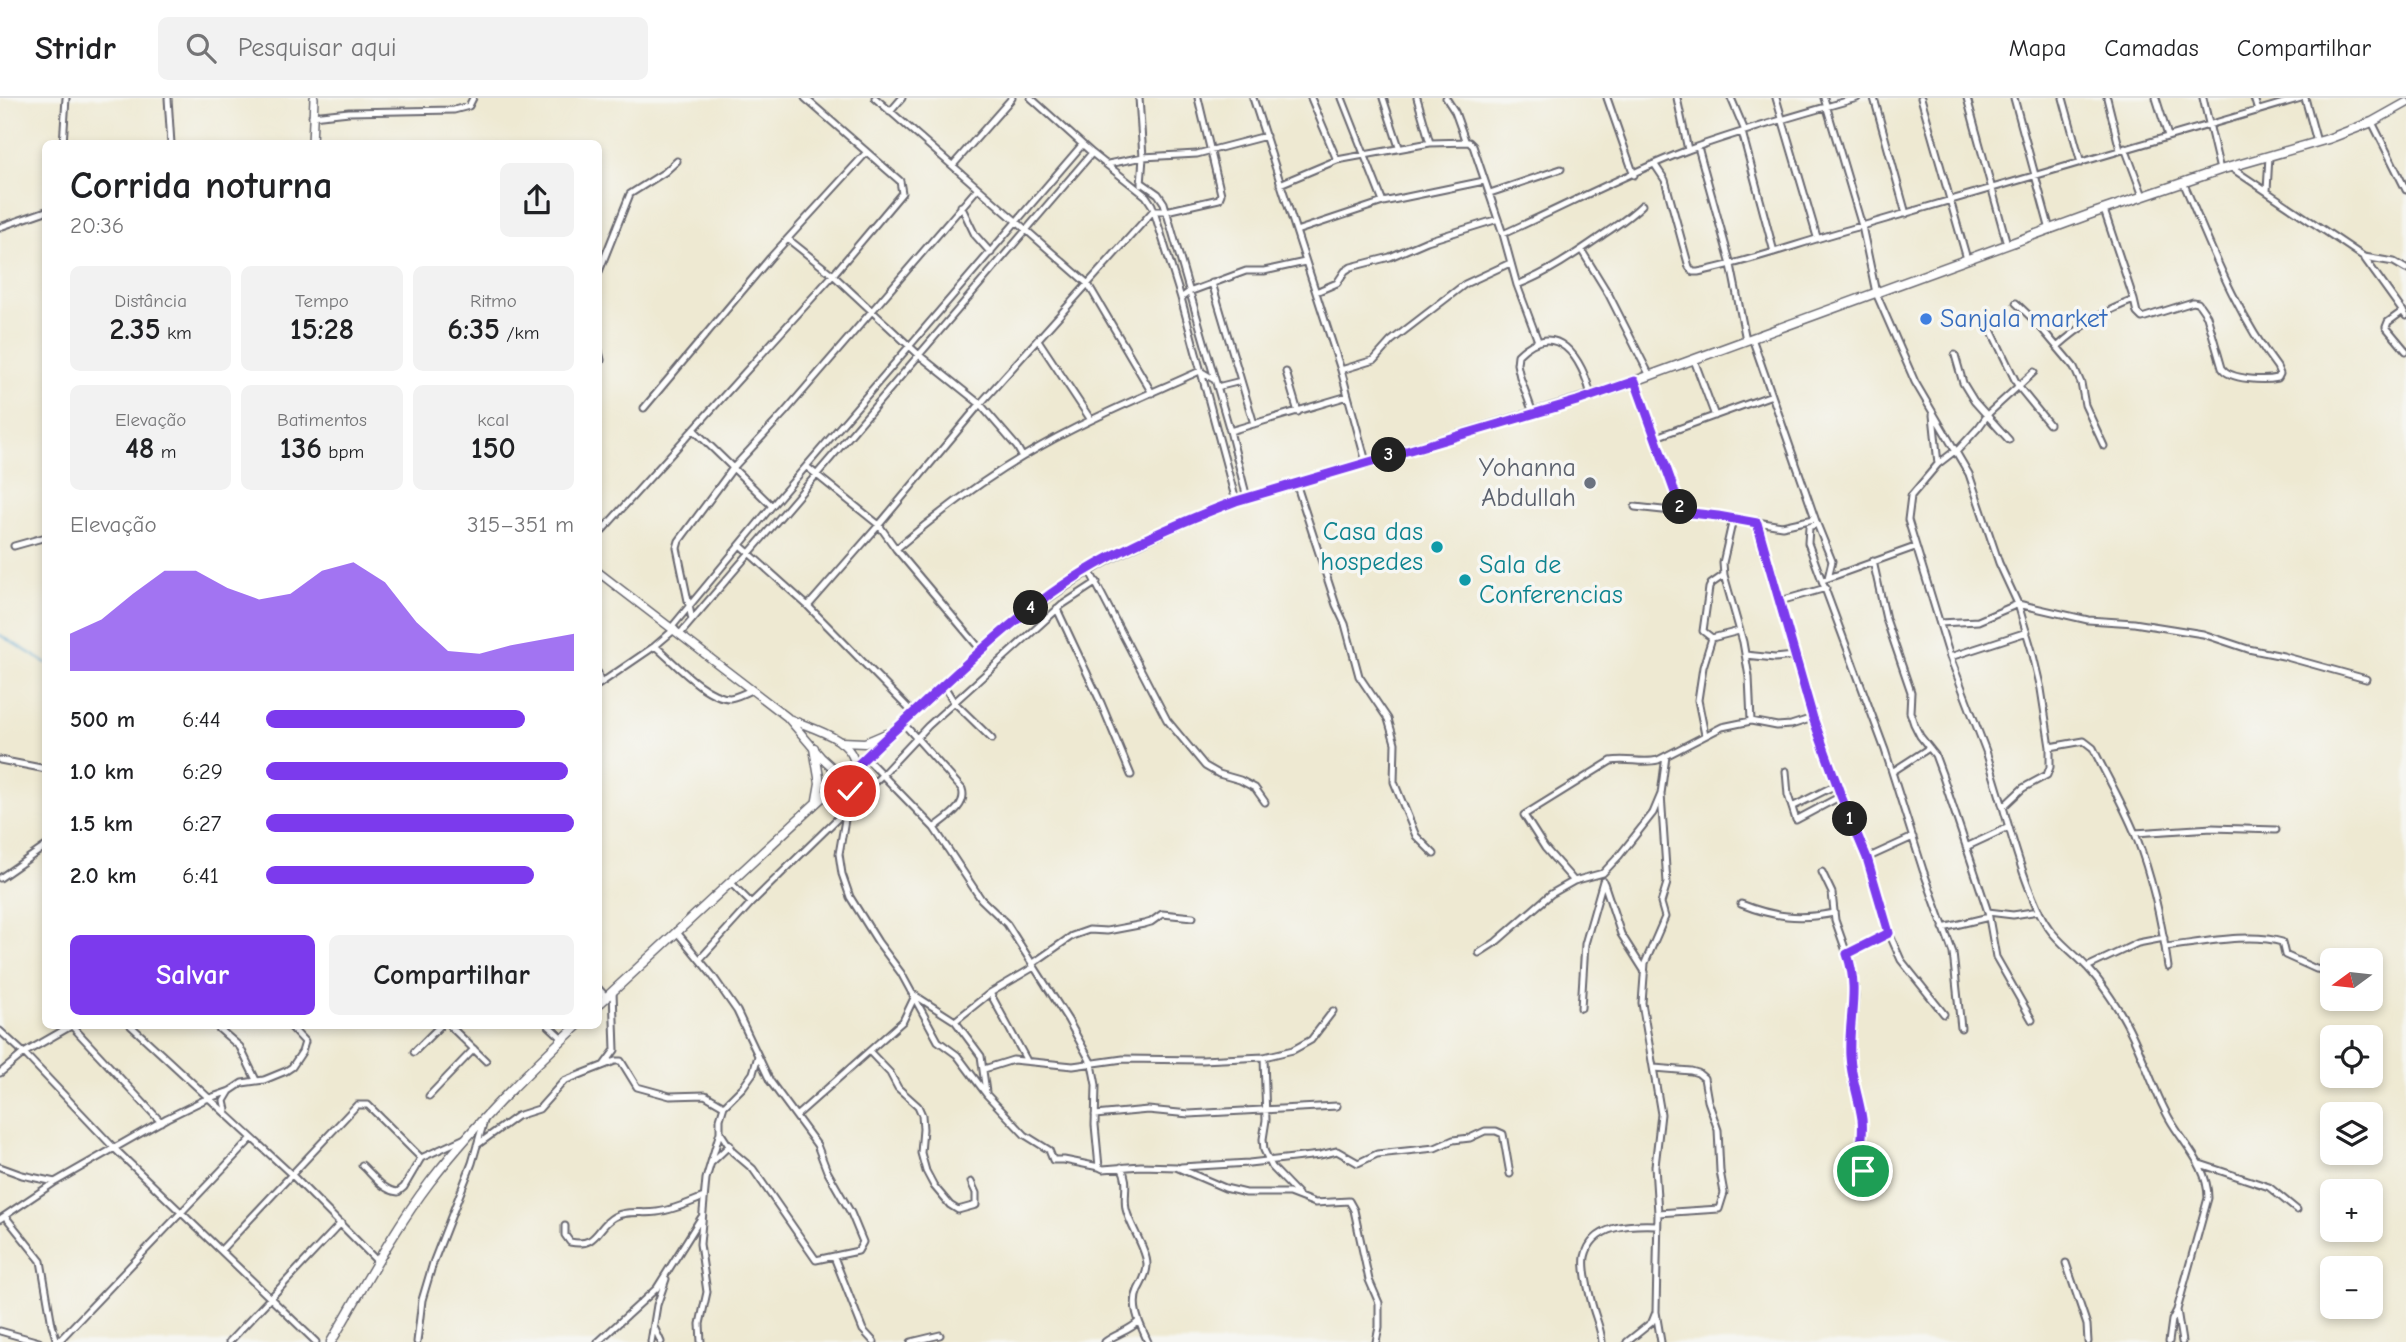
<!DOCTYPE html>
<html lang="pt">
<meta charset="utf-8">
<style>
:root{--surface:#fff;--page:#f2f2f2;--text:#202124;--muted:#757577;--line:#e0e0e0;--accent:#7c3aed}
body{margin:0;font-family:"Comic Neue",sans-serif;background:var(--page);color:var(--text);height:100vh;display:flex;flex-direction:column;font-size:26px;white-space:nowrap}
*{box-sizing:border-box;margin:0}
p{font-size:23px;color:var(--muted)}
.icon{flex:none;width:38px;height:38px;fill:none;stroke:currentColor;stroke-width:2;stroke-linecap:round;stroke-linejoin:round}
.map{position:relative;flex:1;overflow:hidden}
.sheet{position:absolute;left:42px;top:42px;width:560px;height:889px;display:flex;flex-direction:column;background:var(--surface);border-radius:10px;box-shadow:0 4px 10px #0003}
.sheet>*{flex:none}
.needle{width:46px;rotate:255deg}
.fabs{position:absolute;left:2320px;top:850px;display:grid;gap:14px}
.fabs a{display:grid;place-items:center;width:63px;height:63px;border-radius:10px;background:var(--surface);box-shadow:0 4px 10px #0003;font-size:35px}
.pin{position:absolute;display:grid;place-items:center;width:60px;height:60px;color:#fff;margin:-30px;border:4px solid #fff;border-radius:50%;box-shadow:0 2px 7px #0007}
.km{position:absolute;width:35px;height:35px;margin:-18px;border-radius:50%;background:#222;color:#fff;font-size:19px;line-height:35px;text-align:center}
.round{display:grid;place-items:center;flex:none;width:74px;height:74px;border-radius:10px;background:var(--page)}
.summary{display:flex;align-items:center;justify-content:space-between;height:119px;padding:0 28px}
h1{font-size:38px;font-weight:700;line-height:52px}
.metrics{display:grid;grid-template-columns:repeat(3,1fr);gap:10px;height:119px;padding:7px 28px}
.metrics div{display:grid;align-content:center;border-radius:10px;background:var(--page);text-align:center}
.metrics b{font-size:30px;font-weight:700}
.metrics small{font-size:19px;font-weight:400}
.metrics p{font-size:19px}
.chart{height:196px;padding:14px 28px}
.chart p{display:flex;justify-content:space-between}
.chart svg{width:100%;height:126px;margin-top:7px;fill:var(--accent);opacity:.7}
.cta{display:flex;gap:14px;margin-top:auto;padding:14px 28px}
.cta a{flex:1;height:80px;border-radius:10px;background:var(--accent);color:#fff;font-size:28px;font-weight:700;line-height:80px;text-align:center}
.cta a+a{background:var(--page);color:var(--text)}
ul{padding:0 28px;list-style:none;font-size:23px}
li{display:grid;grid-template-columns:112px 84px 1fr;align-items:center;height:52px}
li i{height:18px;border-radius:9px;background:var(--accent)}
header{display:flex;align-items:center;gap:42px;box-sizing:border-box;height:98px;padding:0 35px;background:var(--surface);border-bottom:2px solid var(--line)}
header strong{font-size:33px}
nav{display:flex;gap:38px;margin-inline-start:auto;font-size:24px}
.search{width:490px;height:63px;background:var(--page);display:flex;align-items:center;gap:18px;box-sizing:border-box;padding:0 24px;border-radius:10px;color:var(--muted);font-size:26px}
.map>svg:first-child{display:block}
.lines{fill:none;stroke-linecap:round;stroke-linejoin:round}
.stream{stroke:#5aa5d2;stroke-width:2}
.minor-casing{stroke:#696870;stroke-width:9}
.tertiary-casing{stroke:#696870;stroke-width:10}
.secondary-casing{stroke:#696870;stroke-width:11}
.minor{stroke:#fff;stroke-width:5}
.tertiary{stroke:#fff;stroke-width:7}
.secondary{stroke:#fff;stroke-width:8}
.route-casing{stroke:#fff;stroke-width:14}
.route{stroke:#7c3aed;stroke-width:9}
.shop-dot{fill:#3f7fe0;stroke:#f6f6f2;stroke-width:2.5}
.worship-dot{fill:#6b7280;stroke:#f6f6f2;stroke-width:2.5}
.culture-dot{fill:#0f9aa8;stroke:#f6f6f2;stroke-width:2.5}
.labels{text-anchor:middle;dominant-baseline:central;stroke-width:7;stroke-linejoin:round;paint-order:stroke}
.shop-label{font-size:26px;fill:#366cbe;stroke:#f6f6f2;text-anchor:start}
.worship-label{font-size:26px;fill:#5b616d;stroke:#f6f6f2;text-anchor:end}
.culture-label{font-size:26px;fill:#0d838f;stroke:#f6f6f2;text-anchor:end}
</style>
<header>
<strong>Stridr</strong>
<div class="search"><svg class="icon" aria-label="search" viewBox="0 0 24 24"><circle cx="10" cy="10" r="6"/><path d="M15 15l6 6"/></svg>Pesquisar aqui</div>
<nav><a>Mapa</a><a>Camadas</a><a>Compartilhar</a></nav>
</header>
<div class="map">
<svg width="2406" height="1244" viewBox="0 0 2406 1244">
<rect width="100%" height="100%" fill="#f6f6f2"/>
<filter id="ink" filterUnits="userSpaceOnUse"><feTurbulence type="fractalNoise" baseFrequency=".0143" numOctaves="2"/><feDisplacementMap in="SourceGraphic" scale="14" xChannelSelector="R" yChannelSelector="G"/><feConvolveMatrix kernelMatrix="1 2 1 2 8 2 1 2 1" color-interpolation-filters="sRGB"/></filter>
<filter id="wash" filterUnits="userSpaceOnUse"><feTurbulence type="fractalNoise" baseFrequency=".00686" numOctaves="4" result="noise"/><feDisplacementMap in="SourceGraphic" scale="28" xChannelSelector="R" yChannelSelector="G"/><feGaussianBlur stdDeviation="1.57" result="paint"/><feColorMatrix in="noise" values="0 0 0 0 0 0 0 0 0 0 0 0 0 0 0 0 0 1.4 0 .05"/><feComposite in="paint" operator="in"/></filter>
<g filter="url(#wash)">
<rect width="100%" height="100%" fill="#eee9d2"/>
<g class="lines">
<path class="stream" d="M0 537 46 565"/>
</g>
</g>
<g filter="url(#ink)">
<g class="lines">
<g class="minor-casing">
<path id="minor" d="M168 0 171 46
M875 0 1088 186 1152 295
M1031 0 1092 55 1146 98 1152 107 1181 200 1236 403
M1139 0 1143 59 1141 87
M1253 0 1341 272 1366 364
M1311 0 1337 62
M1342 0 1383 104
M1383 0 1399 49
M1417 0 1430 45
M1446 0 1455 14 1465 42
M1607 0 1634 77
M1677 0 1688 52
M1731 0 1745 33
M1776 0 1817 139
M1824 0 1862 128 1876 195 1915 284 1969 376 1999 465 2018 506 2032 553 2041 591 2050 649V669L2047 677 2023 690 2003 709C2012 740 2030 804 2048 829 2058 844 2073 854 2085 867 2098 880 2110 898 2120 914 2141 948 2150 986 2169 1020 2184 1047 2208 1068 2208 1100L2177 1212 2172 1222 2169 1244
M1874 0 1906 116
M1921 0 1967 161
M1967 0 2007 146
M2014 0 2050 132
M2063 0 2081 65
M2107 0 2120 52
M2156 0 2168 38
M2203 0 2220 72
M2254 0 2258 13
M2305 0 2317 44
M890 14 902 0
M312 18 349 14 454 12 469 8 473 0
M2372 24 2406 92
M1742 34 1774 154
M63 46 66 0
M1698 49 1731 167 1746 242
M2125 50 2143 98
M1108 66 1143 59 1197 56 1266 38
M953 67 1012 0
M1655 67 1665 82 1689 169 1693 174H1698C1754 163 1807 142 1862 128L2301 0
M2230 69 2364 159 2394 164 2406 171
M1141 84 1158 96 1164 105 1230 333 1247 400
M1280 86 1337 62 1430 45 1469 44 1473 48 1503 136 1517 187 1538 243
M2267 93 2269 58
M1490 95 1561 71
M961 108 975 137 991 155
M0 129 46 113
M1296 133 1383 104 1484 83
M1503 136C1565 108 1625 76 1688 52 1743 32 1801 16 1857 0
M788 141 833 177 919 257 980 306 1017 349 1022 358
M1582 153 1609 197 1650 278
M2365 161 2406 218
M598 176 630 96 665 74 677 63
M1212 185 1254 326
M1517 187C1550 174 1578 154 1607 134 1620 125 1631 118 1642 107
M1316 194 1337 185 1345 173 1351 169 1390 159 1427 143 1498 121
M1181 200 1189 194 1246 173H1264L1305 164
M2134 202 2137 215 2142 220 2193 204 2198 205 2207 218 2222 270C2230 282 2265 283 2278 280L2280 276 2277 269C2235 214 2211 148 2183 84
M2016 205 2037 225 2074 269 2081 285 2085 307 2104 348
M2403 213 2388 224 2386 229 2406 253
M1991 232 2018 288 2049 326
M1752 240 1817 426 1809 429 1808 445 1885 652 1923 772 1953 855 1961 930
M1038 242 1091 322
M598 249 601 262 598 271
M2057 249C2080 228 2104 213 2134 202L2104 112
M1955 257 1963 285 1974 303 2009 342
M1694 262 1715 318
M1341 272 1374 262 1391 243 1465 186 1510 165
M1286 274 1298 314
M1635 283 1682 414
M1217 289 1241 283
M644 310 770 160 866 55
M1533 315 1520 279 1517 266 1518 257C1556 219 1583 261 1591 298
M1933 317 1938 366
M1230 333 1348 298
M1656 339 1772 297
M1956 352 1938 366 1911 398 1908 422 1950 559 1986 653 2003 709
M1957 353 1979 329 1989 315 2034 274
M807 369 879 427 896 451 981 552
M1296 385 1336 507 1345 526 1359 578 1388 621 1395 645 1394 684 1416 738 1434 756
M772 408 733 370 784 315 978 90
M1635 409 1718 418 1782 428 1814 421
M1733 421 1723 465 1724 477 1743 544 1749 579 1751 623
M1757 425 1813 620 1841 698 1867 760 1889 835 1901 862 1944 916
M1817 426 1832 463 1828 480
M598 437 833 177 902 95 900 83 805 0
M740 447 808 508 913 615
M14 448 46 439
M896 451C950 405 1009 363 1073 331 1114 310 1158 292 1200 273L1215 282
M1873 463 1886 521 1911 594 1910 614 1914 626 1920 638 1935 657 1942 676 1988 814 1996 859 2032 922
M1089 472 1167 622 1205 668 1219 676 1240 682 1255 690 1265 704
M1724 477 1711 486 1709 490 1703 533 1712 540 1739 533
M1823 482 1915 449
M1780 503 1826 490
M808 508 879 427 980 306 1153 113H1166L1219 101 1221 96 1198 0
M1057 511 1101 605 1131 677
M692 522 677 450 679 443 733 370 694 332
M1940 525 1978 523 2018 506 2088 522 2134 525 2203 536 2248 551 2283 558 2366 581
M672 529 772 408 1082 47
M680 536 1092 55
M655 548 675 531
M1745 557 1775 560 1794 558
M1950 559 2027 534
M598 575 600 585
M598 587 655 548C673 563 705 600 730 600 737 599 745 595 751 592
M944 588 954 604 992 641
M903 625 962 691C968 708 946 720 934 730
M1705 637 1698 602 1703 569 1712 540
M2050 649 2084 643 2093 650C2107 679 2124 708 2136 738 2152 779 2162 825 2168 869
M865 659 934 730 981 801 1007 826 1068 922 1092 966 1096 987 1095 1027 1099 1069 1103 1071 1141 1068 1176 1069 1225 1090 1246 1095H1289L1315 1105 1349 1103 1354 1112 1369 1182 1379 1205V1229L1376 1244
M0 662 46 671
M1786 673 1788 697 1796 722 1841 698
M1892 674 1929 650
M841 682 850 693 839 756 842 776 850 799 878 844 901 875 938 943 957 957 987 997 1025 1037 1049 1052 1053 1062H1064L1099 1069
M1661 696 1667 785 1661 805 1665 819 1645 865 1642 905 1661 1016 1655 1068 1658 1115 1656 1214 1661 1244
M1792 709 1836 687
M2135 735 2212 730 2276 732
M1966 749 2009 729
M1867 760 1913 739
M1822 774 1832 795 1835 822 1852 870 1855 898 1850 954 1853 987 1858 997 1863 1025 1858 1070 1866 1077
M0 780 46 748
M1574 783 1545 750 1524 717 1611 663C1627 660 1643 666 1658 662L1722 629 1751 623 1777 628 1791 627 1813 620
M731 785 751 805
M1604 785 1621 836 1645 874
M1741 806C1773 819 1800 822 1834 815
M1988 814 2013 817 2039 813
M1943 830 1989 819
M676 833 712 877 737 913 770 983 817 1047 827 1073 851 1115 863 1144 858 1153 816 1162 753 1071 733 1054 720 1034
M2165 849C2200 845 2250 834 2282 844L2285 857 2316 871 2333 873
M1479 855 1496 844 1551 796 1574 783 1603 775 1619 758 1653 715 1661 696 1666 658
M1847 856 1889 835
M700 861 751 805 881 678 928 628 1062 507 1097 484
M1032 866 1072 838 1089 832 1107 833 1144 826 1151 824 1162 816 1193 819
M2087 869 2138 845 2164 840
M598 890 607 900
M990 895 1027 963
M913 896 955 923 981 958 986 994
M1581 910 1585 846 1603 783
M955 923 990 895 1034 869
M72 928 161 1024
M131 928 291 1076 378 1164
M216 928 240 949 256 982
M450 928 486 963
M549 928 563 941
M0 933 24 955 115 1051 316 1244
M414 954 440 928
M870 954 890 975 898 990 918 1008 922 1017 923 1031 921 1055 926 1073 934 1088 950 1107 958 1112 976 1107V1095L971 1084
M1264 959 1266 1022 1263 1041 1264 1052 1272 1069 1298 1096
M604 967 615 952 613 893
M1654 970 1691 973 1698 975 1704 980 1708 1003 1718 1032 1720 1073 1724 1095 1719 1111 1658 1115
M984 971 1013 962 1073 968 1123 961 1202 962 1264 959 1293 952 1311 942 1333 913
M0 975 24 955 71 928
M429 998 474 951
M226 1012 224 1003 230 993
M1095 1017 1148 1012 1189 1016 1337 1008
M796 1018 903 923 914 900
M477 1047 517 1018 539 1011 564 983 615 963H621L637 989 670 998 705 997 724 1008
M711 1065 730 1047
M2200 1066 2269 1089 2297 1112
M362 1067C373 1077 383 1093 398 1094L404 1089 421 1060 465 1040
M0 1069 22 1077 55 1084
M1121 1069C1130 1084 1123 1096 1126 1111 1130 1129 1147 1151 1147 1167 1147 1177 1142 1184 1138 1192 1130 1209 1141 1228 1148 1244
M1181 1069 1249 1065 1320 1057 1337 1053 1358 1065 1377 1056 1435 1050 1453 1042 1470 1040 1485 1033H1496L1503 1036 1510 1076
M5 1118 41 1163 52 1227 57 1244
M0 1121 55 1084 167 1020 204 1002 230 993 242 985 264 982 286 973 292 969 302 954 305 944 290 928
M565 1128V1137L570 1144C598 1150 596 1129 614 1119 626 1112 644 1116 657 1114 674 1112 689 1105 704 1099
M221 1152 357 1007H368L421 1060
M834 1159 863 1232 874 1244
M2066 1165 2087 1227 2088 1244
M2177 1212 2182 1244
M655 1231 661 1244
M0 1233 39 1244
M58 1244 252 1040
M229 1244 341 1125
M417 1244 422 1202 433 1165 472 1065 484 1023
M598 1244 657 1190 701 1120
M651 1244 657 1207 666 1181
M701 1244 700 1226 707 1194 700 1146 706 1081 720 1034V1021L724 1008 743 989 753 975 758 958
M911 1244 940 1237
M1105 1244C1115 1236 1130 1233 1139 1223
M1602 1244C1601 1229 1594 1217 1591 1202 1588 1190 1583 1172 1585 1159 1592 1126 1631 1126 1657 1127
M1627 1244 1652 1224 1656 1214"/>
</g>
<g class="tertiary-casing">
<path id="tertiary" d="M312 46 314 0
M598 474 787 619 821 659 833 670 846 678
M790 621C813 631 854 640 855 669"/>
</g>
<g class="secondary-casing">
<path id="secondary" d="M841 644 865 645 886 636
M814 650 820 685 817 702
M598 907 981 552C1062 482 1136 441 1236 403L1613 291 2091 116 2220 72 2328 41 2372 24 2406 5
M331 1244C363 1190 392 1134 430 1084 474 1027 524 977 577 928"/>
</g>
<use href="#minor" class="minor"/>
<use href="#tertiary" class="tertiary"/>
<use href="#secondary" class="secondary"/>
</g>
</g>
<g class="lines" filter="url(#ink)">
<g class="route-casing">
<path id="route" d="M850 693 841 682C860 666 877 647 896 631 943 588 989 542 1041 503 1099 459 1168 429 1236 403L1577 303 1635 283 1682 414 1718 418 1757 425 1813 620 1841 698 1867 760 1889 835 1847 856C1860 892 1848 921 1850 958 1851 980 1859 999 1862 1021 1864 1036 1860 1055 1858 1070L1863 1073"/>
</g>
<use href="#route" class="route"/>
</g>
<circle class="shop-dot" cx="1926" cy="221" r="7"/>
<circle class="worship-dot" cx="1590" cy="385" r="7"/>
<g class="culture-dot">
<circle cx="1437" cy="449" r="7"/>
<circle cx="1465" cy="482" r="7"/>
</g>
<g class="labels">
<g class="shop-label">
<text x="1940" y="221">Sanjala market</text>
</g>
<g class="worship-label">
<text x="1576" y="370">Yohanna<tspan x="1576" dy="30">Abdullah</tspan></text>
</g>
<g class="culture-label">
<text x="1423" y="434">Casa das<tspan x="1423" dy="30">hospedes</tspan></text>
<text x="1479" y="467" text-anchor="start">Sala de<tspan x="1479" dy="30">Conferencias</tspan></text>
</g>
</g>
</svg>
<div class="fabs">
<a><svg class="needle" viewBox="-14 -14 28 28"><path d="M0-13l5 13h-10z" fill="#e53935"/><path d="M0 13l5-13h-10z" fill="#757577"/></svg></a>
<a><svg class="icon" aria-label="locate" viewBox="0 0 24 24"><circle cx="12" cy="12" r="6"/><path d="M12 2v4M12 18v4M2 12h4M18 12h4"/></svg></a>
<a><svg class="icon" aria-label="layers" viewBox="0 0 24 24"><path d="M12 4l9 5-9 5-9-5zM3 14l9 5 9-5"/></svg></a>
<a>+</a>
<a>−</a>
</div>
<div class="pin" style="left:1863px;top:1073px;background:#1e9e55"><svg class="icon" aria-label="arrive" viewBox="0 0 24 24"><path d="M6 21V4h12l-3 4 3 4H6"/></svg></div>
<div class="pin" style="left:850px;top:693px;background:#d93025"><svg class="icon" aria-label="check" viewBox="0 0 24 24"><path d="M5 12l5 5 9-10"/></svg></div>
<b class="km" style="left:1850px;top:721px">1</b>
<b class="km" style="left:1680px;top:409px">2</b>
<b class="km" style="left:1389px;top:357px">3</b>
<b class="km" style="left:1031px;top:510px">4</b>
<section class="sheet">
<div class="summary"><div><h1>Corrida noturna</h1><p>20:36</p></div><a class="round"><svg class="icon" aria-label="share" viewBox="0 0 24 24"><path d="M12 15V3M7 8l5-5 5 5M5 13v7h14v-7"/></svg></a></div>
<div class="metrics">
<div><p>Distância</p><b>2.35<small> km</small></b></div>
<div><p>Tempo</p><b>15:28</b></div>
<div><p>Ritmo</p><b>6:35<small> /km</small></b></div>
</div>
<div class="metrics">
<div><p>Elevação</p><b>48<small> m</small></b></div>
<div><p>Batimentos</p><b>136<small> bpm</small></b></div>
<div><p>kcal</p><b>150</b></div>
</div>
<div class="chart"><p><span>Elevação</span>315–351 m</p>
<svg viewBox="0 0 160 44" preserveAspectRatio="none"><path d="M0 44V31L10 26L20 17L30 9L40 9L50 15L60 19L70 17L80 9L90 6L100 13L110 27L120 37L130 38L140 35L150 33L160 31V44z"/></svg>
</div>
<ul>
<li><b>500 m</b>6:44<i style="width:84%"></i></li>
<li><b>1.0 km</b>6:29<i style="width:98%"></i></li>
<li><b>1.5 km</b>6:27<i style="width:100%"></i></li>
<li><b>2.0 km</b>6:41<i style="width:87%"></i></li>
</ul>
<div class="cta"><a>Salvar</a><a>Compartilhar</a></div>
</section>
</div>
